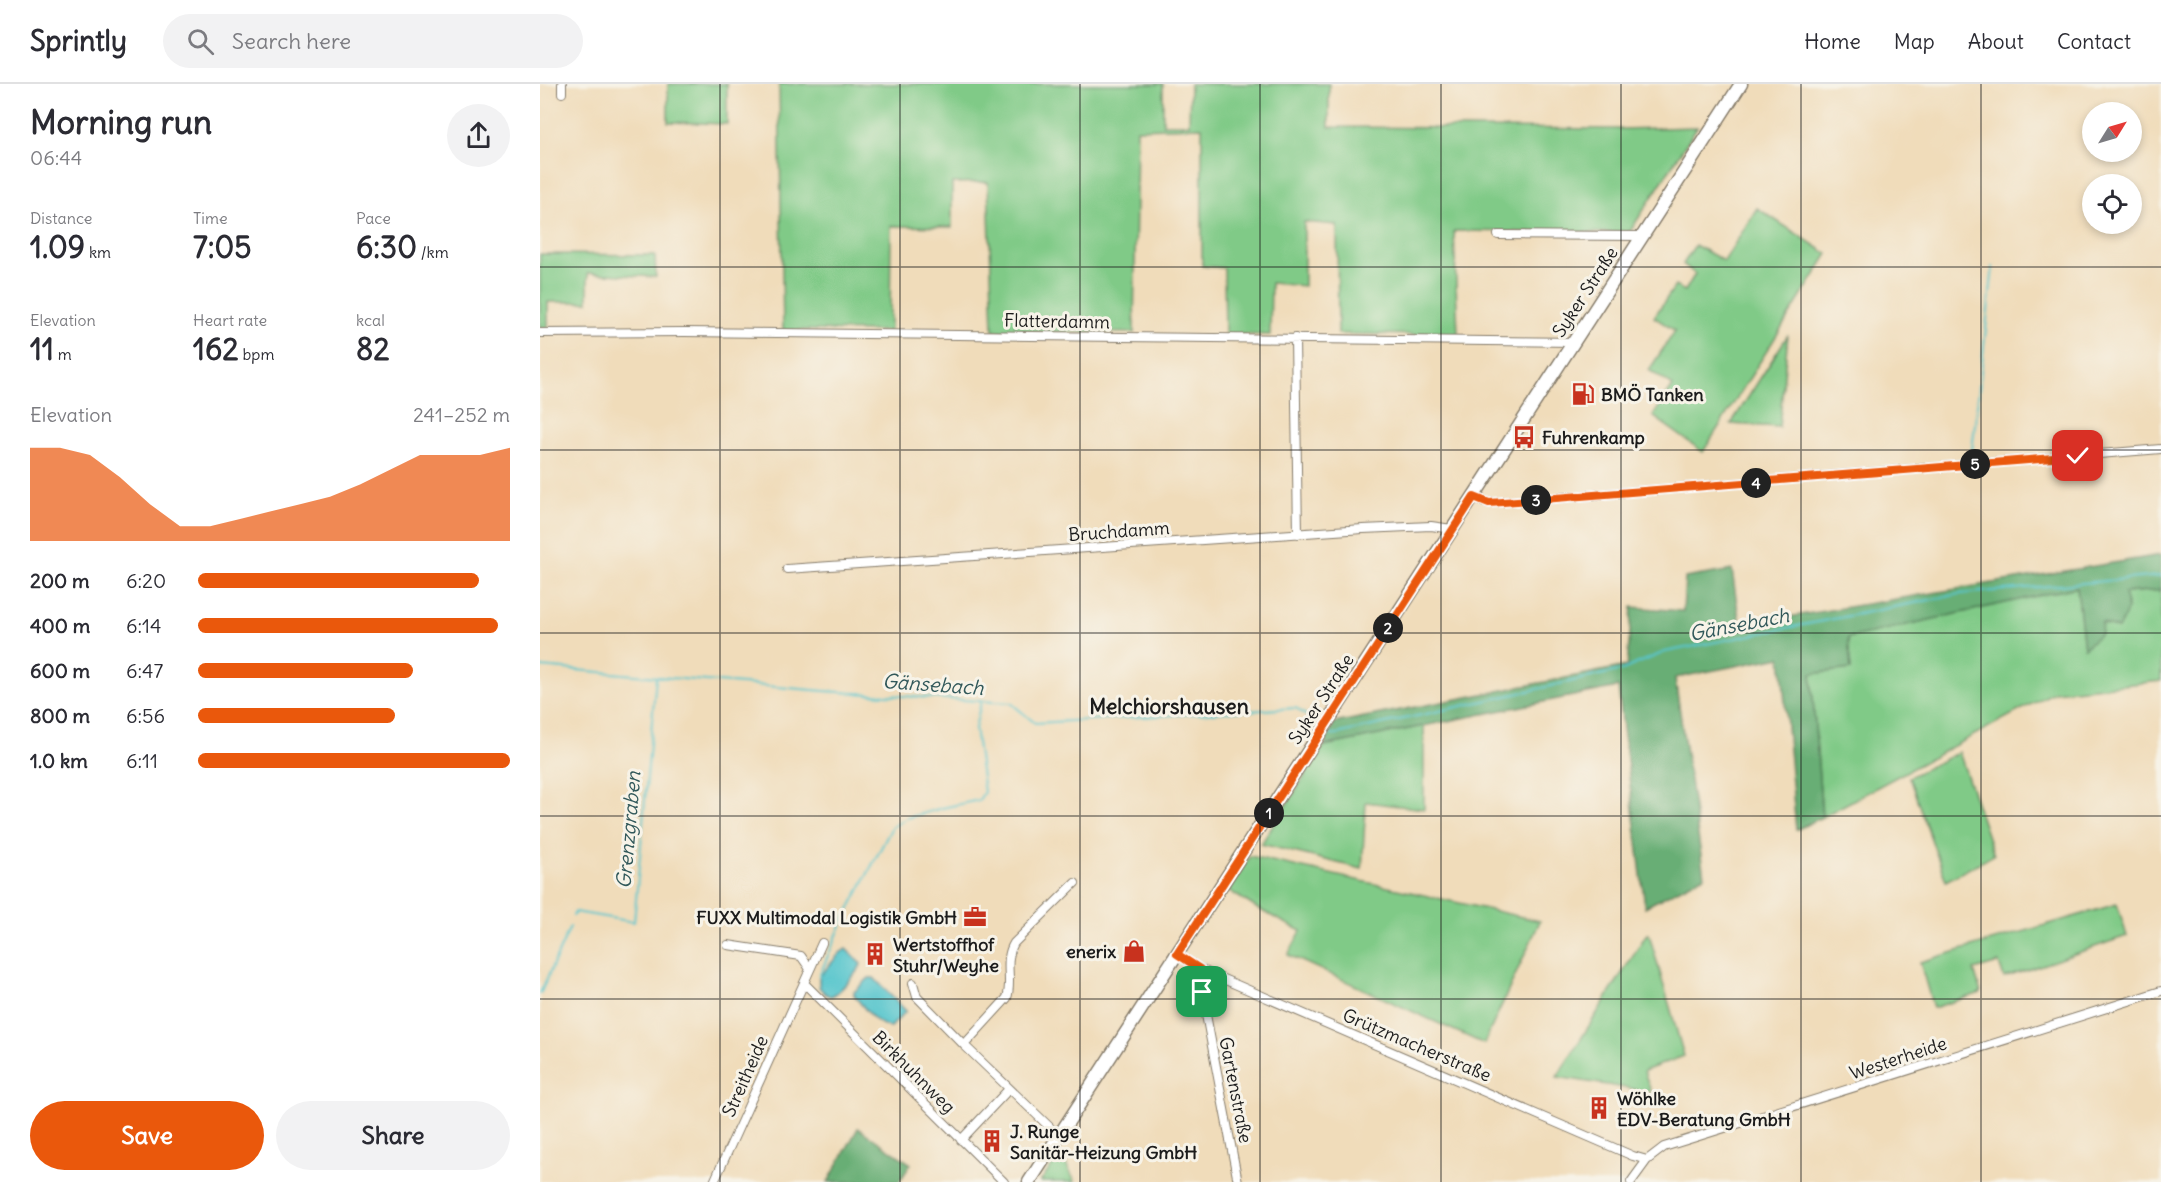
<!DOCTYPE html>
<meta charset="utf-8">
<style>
:root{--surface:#fff;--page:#f2f2f3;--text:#2b2b33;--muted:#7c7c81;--line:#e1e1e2;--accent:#ea580c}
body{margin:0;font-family:Delius,sans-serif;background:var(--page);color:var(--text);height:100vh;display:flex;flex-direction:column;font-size:22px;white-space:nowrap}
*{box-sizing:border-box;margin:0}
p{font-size:20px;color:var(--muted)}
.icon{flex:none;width:33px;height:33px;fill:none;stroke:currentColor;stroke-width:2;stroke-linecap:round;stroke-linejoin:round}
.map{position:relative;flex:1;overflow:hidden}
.panel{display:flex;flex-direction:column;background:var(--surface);width:540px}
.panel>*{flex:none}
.needle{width:39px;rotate:53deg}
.tools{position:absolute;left:1542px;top:18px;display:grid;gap:12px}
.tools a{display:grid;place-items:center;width:60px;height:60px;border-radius:50%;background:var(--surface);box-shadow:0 3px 9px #0003;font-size:30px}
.pin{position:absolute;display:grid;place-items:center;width:51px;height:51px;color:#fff;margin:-26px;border-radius:12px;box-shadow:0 3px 9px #0006}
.km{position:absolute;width:30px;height:30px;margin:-15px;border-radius:50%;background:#222;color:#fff;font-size:16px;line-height:30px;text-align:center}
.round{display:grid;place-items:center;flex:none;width:63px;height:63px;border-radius:32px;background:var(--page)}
.headline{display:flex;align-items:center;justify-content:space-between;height:102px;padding:0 30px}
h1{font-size:33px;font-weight:700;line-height:45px}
.stats{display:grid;grid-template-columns:repeat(3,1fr);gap:9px;height:102px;padding:6px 30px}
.stats div{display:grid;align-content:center}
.stats b{font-size:30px;font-weight:700}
.stats small{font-size:16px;font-weight:400}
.stats p{font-size:16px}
.chart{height:168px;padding:12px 30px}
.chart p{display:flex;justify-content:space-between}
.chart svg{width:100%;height:108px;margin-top:6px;fill:var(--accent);opacity:.7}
.button{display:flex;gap:12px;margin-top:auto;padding:12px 30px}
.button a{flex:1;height:69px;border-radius:36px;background:var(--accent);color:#fff;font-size:24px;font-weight:700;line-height:69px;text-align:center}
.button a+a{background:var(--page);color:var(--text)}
ul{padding:0 30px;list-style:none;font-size:20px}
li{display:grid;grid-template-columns:96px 72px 1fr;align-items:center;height:45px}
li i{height:15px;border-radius:8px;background:var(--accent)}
header{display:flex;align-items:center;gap:36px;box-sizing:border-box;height:84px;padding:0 30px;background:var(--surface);border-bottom:2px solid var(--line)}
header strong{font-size:28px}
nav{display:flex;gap:33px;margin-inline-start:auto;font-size:21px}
.search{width:420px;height:54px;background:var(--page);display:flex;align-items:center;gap:15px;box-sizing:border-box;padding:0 21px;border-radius:33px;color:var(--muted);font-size:22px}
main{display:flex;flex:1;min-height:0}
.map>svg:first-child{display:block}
.green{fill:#80ca87;stroke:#4e7352;stroke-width:1.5}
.forest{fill:#68ae74;stroke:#426548;stroke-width:1.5}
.water{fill:#59c6cd;stroke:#3a7174;stroke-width:1.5}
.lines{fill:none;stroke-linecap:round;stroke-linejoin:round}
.stream{stroke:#59c6cd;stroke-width:2}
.street-casing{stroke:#867c6b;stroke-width:10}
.primary-casing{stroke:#867c6b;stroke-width:15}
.street{stroke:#fff;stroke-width:8}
.primary{stroke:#fff;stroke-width:12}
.route-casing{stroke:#fff;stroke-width:12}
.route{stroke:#ea580c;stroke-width:8}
.grid{fill:none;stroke:#1c1c1c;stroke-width:1.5;stroke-opacity:0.55}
.labels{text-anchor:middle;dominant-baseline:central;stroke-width:6;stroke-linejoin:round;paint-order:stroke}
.street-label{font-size:18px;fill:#1c1c1c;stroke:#f7f3e8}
.poi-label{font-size:18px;font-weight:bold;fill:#1c1c1c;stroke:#f7f3e8;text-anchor:start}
.water-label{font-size:20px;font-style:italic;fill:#31585a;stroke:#f7f3e8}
.quarter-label{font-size:21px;font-weight:bold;fill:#1c1c1c;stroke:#f7f3e8}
</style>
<header>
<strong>Sprintly</strong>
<div class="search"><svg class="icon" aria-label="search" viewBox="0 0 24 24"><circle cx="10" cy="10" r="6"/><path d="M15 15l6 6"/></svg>Search here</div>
<nav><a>Home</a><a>Map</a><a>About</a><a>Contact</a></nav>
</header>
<main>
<section class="panel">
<div class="headline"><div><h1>Morning run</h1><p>06:44</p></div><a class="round"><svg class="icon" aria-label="share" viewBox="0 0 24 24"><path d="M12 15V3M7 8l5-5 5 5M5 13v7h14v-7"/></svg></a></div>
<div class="stats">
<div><p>Distance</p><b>1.09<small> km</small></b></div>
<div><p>Time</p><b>7:05</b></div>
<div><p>Pace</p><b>6:30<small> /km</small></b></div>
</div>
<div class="stats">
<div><p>Elevation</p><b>11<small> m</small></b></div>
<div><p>Heart rate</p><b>162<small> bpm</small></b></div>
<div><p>kcal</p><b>82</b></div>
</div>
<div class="chart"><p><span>Elevation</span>241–252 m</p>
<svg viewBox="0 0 160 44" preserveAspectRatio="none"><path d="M0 44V6L10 6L20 9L30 18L40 29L50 38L60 38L70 35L80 32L90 29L100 26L110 21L120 15L130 9L140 9L150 9L160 6V44z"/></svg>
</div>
<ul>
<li><b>200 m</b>6:20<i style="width:90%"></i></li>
<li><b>400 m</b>6:14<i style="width:96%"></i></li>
<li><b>600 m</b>6:47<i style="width:69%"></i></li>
<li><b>800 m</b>6:56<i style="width:63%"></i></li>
<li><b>1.0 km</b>6:11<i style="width:100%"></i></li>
</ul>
<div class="button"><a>Save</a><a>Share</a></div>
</section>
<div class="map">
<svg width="1621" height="1098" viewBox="0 0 1621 1098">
<rect width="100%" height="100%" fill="#f7f3e8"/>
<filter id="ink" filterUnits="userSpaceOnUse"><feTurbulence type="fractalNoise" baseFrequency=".0167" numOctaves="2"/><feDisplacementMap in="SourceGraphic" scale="12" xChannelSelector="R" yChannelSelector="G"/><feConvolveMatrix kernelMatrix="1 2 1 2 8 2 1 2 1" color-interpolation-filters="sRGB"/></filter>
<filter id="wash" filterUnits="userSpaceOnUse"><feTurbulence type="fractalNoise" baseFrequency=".008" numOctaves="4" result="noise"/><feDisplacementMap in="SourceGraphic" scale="24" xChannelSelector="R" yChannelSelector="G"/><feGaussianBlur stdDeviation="1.35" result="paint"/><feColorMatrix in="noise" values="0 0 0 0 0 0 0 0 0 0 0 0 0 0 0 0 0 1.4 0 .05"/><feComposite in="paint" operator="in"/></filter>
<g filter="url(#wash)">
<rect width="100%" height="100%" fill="#f0dcba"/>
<path class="green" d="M128 0H187V40L128 38Z
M239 0H623V40H649L650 0H789V43L1080 45 1157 43 1089 149 914 147 918 251 798 250 797 141 764 138V202L731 199 730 251 685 250 684 184 662 182V43L597 45 594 249 453 247 448 98 412 99V143L351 142 350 247 243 246Z
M1217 124 1288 170 1163 368 1113 332 1133 302 1109 286 1135 247 1114 233 1135 202 1145 207 1155 190 1143 180 1155 161 1184 177Z
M0 170 115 171 116 193 48 189V218H8V244H0Z
M1248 251 1239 343 1191 340Z
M1537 503 1544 563 1562 539 1577 545 1584 509 1621 506V597L1514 608 1282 733 1271 589 1311 585 1307 554Z
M884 642V725L826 718 822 785 721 760 784 662Z
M1419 668 1454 771 1406 797 1369 693Z
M710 772 1000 837 944 960 748 871 761 847 718 825 688 806Z
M1577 820 1587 852 1464 894 1459 879 1434 886 1441 909 1393 924 1380 878Z
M1109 850 1144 972 1104 987 1111 1008 1017 993 1106 851Z
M521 1070 535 1098H500Z"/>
<path class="forest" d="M1621 471V506L1584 509 1588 525 1578 545 1562 539 1561 549 1544 564 1537 503 1308 554 1311 585 1271 590 1282 733 1256 746 1241 573 1135 594 1164 792 1105 823 1078 603 784 662 794 639 1087 582 1092 523 1143 527 1145 494 1192 486 1200 541Z
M318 1044 371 1080 359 1098H288Z"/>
<path class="water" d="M306 865 321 880 320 883C315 890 299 910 291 912 286 912 282 906 279 903V893L300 869Z
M329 894H334L366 927 351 943C337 943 322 921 314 911V908Z"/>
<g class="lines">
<path class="stream" d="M1431 375 1453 183
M0 583 284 607 471 619 495 639 756 624 774 637
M790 649 792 651 1082 586 1125 568 1420 510 1621 492
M33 832 35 828 94 838 116 593
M279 893 302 839 352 743 367 734 402 724 439 716 444 708 435 644 441 618
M0 910 30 843"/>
</g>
</g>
<g filter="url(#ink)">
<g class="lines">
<g class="street-casing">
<path id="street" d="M22 0V9
M958 151 1103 152
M0 249 145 248 1034 258
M755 254 758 450
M934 413 949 419 991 416 1621 365
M247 485 823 445 891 442 912 445
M188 861 261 872 270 885
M637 870 660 885 1093 1072 1107 1076
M660 885 659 894 698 1098
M264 899 464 1098
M373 899 377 913 424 961 519 1052
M424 961 467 914C473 896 463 877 474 859L535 799
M421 1056 469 1005
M174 1098 282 859
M1091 1098 1107 1076 1124 1063 1621 907"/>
</g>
<g class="primary-casing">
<path id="primary" d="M489 1098 1201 0"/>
</g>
<use href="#street" class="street"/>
<use href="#primary" class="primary"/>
</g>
</g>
<g class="lines" filter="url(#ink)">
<g class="route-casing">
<path id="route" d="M662 908 659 894 660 885 637 870 934 413 949 419 991 416 1538 372"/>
</g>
<use href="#route" class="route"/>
</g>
<path class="grid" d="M180 0V1098M360 0V1098M540 0V1098M720 0V1098M901 0V1098M1081 0V1098M1261 0V1098M1441 0V1098M0 183H1621M0 366H1621M0 549H1621M0 732H1621M0 915H1621"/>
<defs>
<g id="fuel-bare" transform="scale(1.8)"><path d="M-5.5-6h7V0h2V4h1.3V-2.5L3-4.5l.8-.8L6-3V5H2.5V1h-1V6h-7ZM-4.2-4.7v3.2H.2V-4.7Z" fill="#c8321e" stroke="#f7f3e8" stroke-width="2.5" paint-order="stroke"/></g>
<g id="bus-bare" transform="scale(1.8)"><path d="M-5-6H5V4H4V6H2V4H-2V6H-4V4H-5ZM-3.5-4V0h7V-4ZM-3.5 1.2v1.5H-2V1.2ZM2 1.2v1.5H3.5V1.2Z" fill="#c8321e" stroke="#f7f3e8" stroke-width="2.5" paint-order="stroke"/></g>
<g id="office-bare" transform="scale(1.8)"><path d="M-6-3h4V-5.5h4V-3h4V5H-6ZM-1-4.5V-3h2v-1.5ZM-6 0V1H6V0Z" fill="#c8321e" stroke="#f7f3e8" stroke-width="2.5" paint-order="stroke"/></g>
<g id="shop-bare" transform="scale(1.8)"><path d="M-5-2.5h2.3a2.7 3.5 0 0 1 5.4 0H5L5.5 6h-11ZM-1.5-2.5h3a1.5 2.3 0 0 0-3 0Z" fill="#c8321e" stroke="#f7f3e8" stroke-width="2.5" paint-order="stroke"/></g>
<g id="building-bare" transform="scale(1.8)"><path d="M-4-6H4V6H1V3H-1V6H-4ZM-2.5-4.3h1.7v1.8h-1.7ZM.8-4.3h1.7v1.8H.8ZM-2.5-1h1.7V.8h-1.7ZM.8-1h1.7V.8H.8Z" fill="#c8321e" stroke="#f7f3e8" stroke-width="2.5" paint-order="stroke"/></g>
</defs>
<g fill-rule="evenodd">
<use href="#fuel-bare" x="1043" y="310"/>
<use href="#bus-bare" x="984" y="353"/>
<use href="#office-bare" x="435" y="833"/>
<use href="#shop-bare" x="594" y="867"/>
<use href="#building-bare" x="335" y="870"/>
<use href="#building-bare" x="1059" y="1024"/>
<use href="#building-bare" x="452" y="1057"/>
</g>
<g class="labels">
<g class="street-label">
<text transform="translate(1045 208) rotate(-57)">Syker Straße</text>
<text transform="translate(517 237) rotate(1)">Flatterdamm</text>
<text transform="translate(579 447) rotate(-4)">Bruchdamm</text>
<text transform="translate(781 615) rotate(-57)">Syker Straße</text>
<text transform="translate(877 961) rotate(23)">Grützmacherstraße</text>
<text transform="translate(1358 974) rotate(-18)">Westerheide</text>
<text transform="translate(374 988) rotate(45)">Birkhuhnweg</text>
<text transform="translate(205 992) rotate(-66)">Streitheide</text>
<text transform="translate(696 1006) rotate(79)">Gartenstraße</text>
</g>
<g class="poi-label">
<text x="1061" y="310">BMÖ Tanken</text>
<text x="1002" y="353">Fuhrenkamp</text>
<text x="417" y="833" text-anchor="end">FUXX Multimodal Logistik GmbH</text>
<text x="353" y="860">Wertstoffhof<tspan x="353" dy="21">Stuhr/Weyhe</tspan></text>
<text x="576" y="867" text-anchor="end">enerix</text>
<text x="1077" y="1014">Wöhlke<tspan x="1077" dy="21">EDV-Beratung GmbH</tspan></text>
<text x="470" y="1047">J. Runge<tspan x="470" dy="21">Sanitär-Heizung GmbH</tspan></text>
</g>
<g class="water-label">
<text transform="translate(1199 540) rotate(-11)">Gänsebach</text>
<text transform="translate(393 600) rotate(4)">Gänsebach</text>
<text transform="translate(88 746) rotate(-85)">Grenzgraben</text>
</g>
<g class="quarter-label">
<text x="629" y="622">Melchiorshausen</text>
</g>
</g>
</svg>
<div class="tools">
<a><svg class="needle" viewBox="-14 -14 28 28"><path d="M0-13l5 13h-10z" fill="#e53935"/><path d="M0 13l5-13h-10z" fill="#7c7c81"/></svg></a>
<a><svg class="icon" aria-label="locate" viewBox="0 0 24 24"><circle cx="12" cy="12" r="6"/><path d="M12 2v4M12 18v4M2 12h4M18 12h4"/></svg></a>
</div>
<div class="pin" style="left:662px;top:908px;background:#1e9e55"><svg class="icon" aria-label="arrive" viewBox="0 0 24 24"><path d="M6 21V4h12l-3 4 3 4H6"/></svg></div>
<div class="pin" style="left:1538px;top:372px;background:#d93025"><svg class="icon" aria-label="check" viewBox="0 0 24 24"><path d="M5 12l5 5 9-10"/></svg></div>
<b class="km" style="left:729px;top:729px">1</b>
<b class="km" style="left:848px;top:544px">2</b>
<b class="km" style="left:996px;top:416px">3</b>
<b class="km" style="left:1216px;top:399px">4</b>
<b class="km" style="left:1435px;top:380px">5</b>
</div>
</main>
